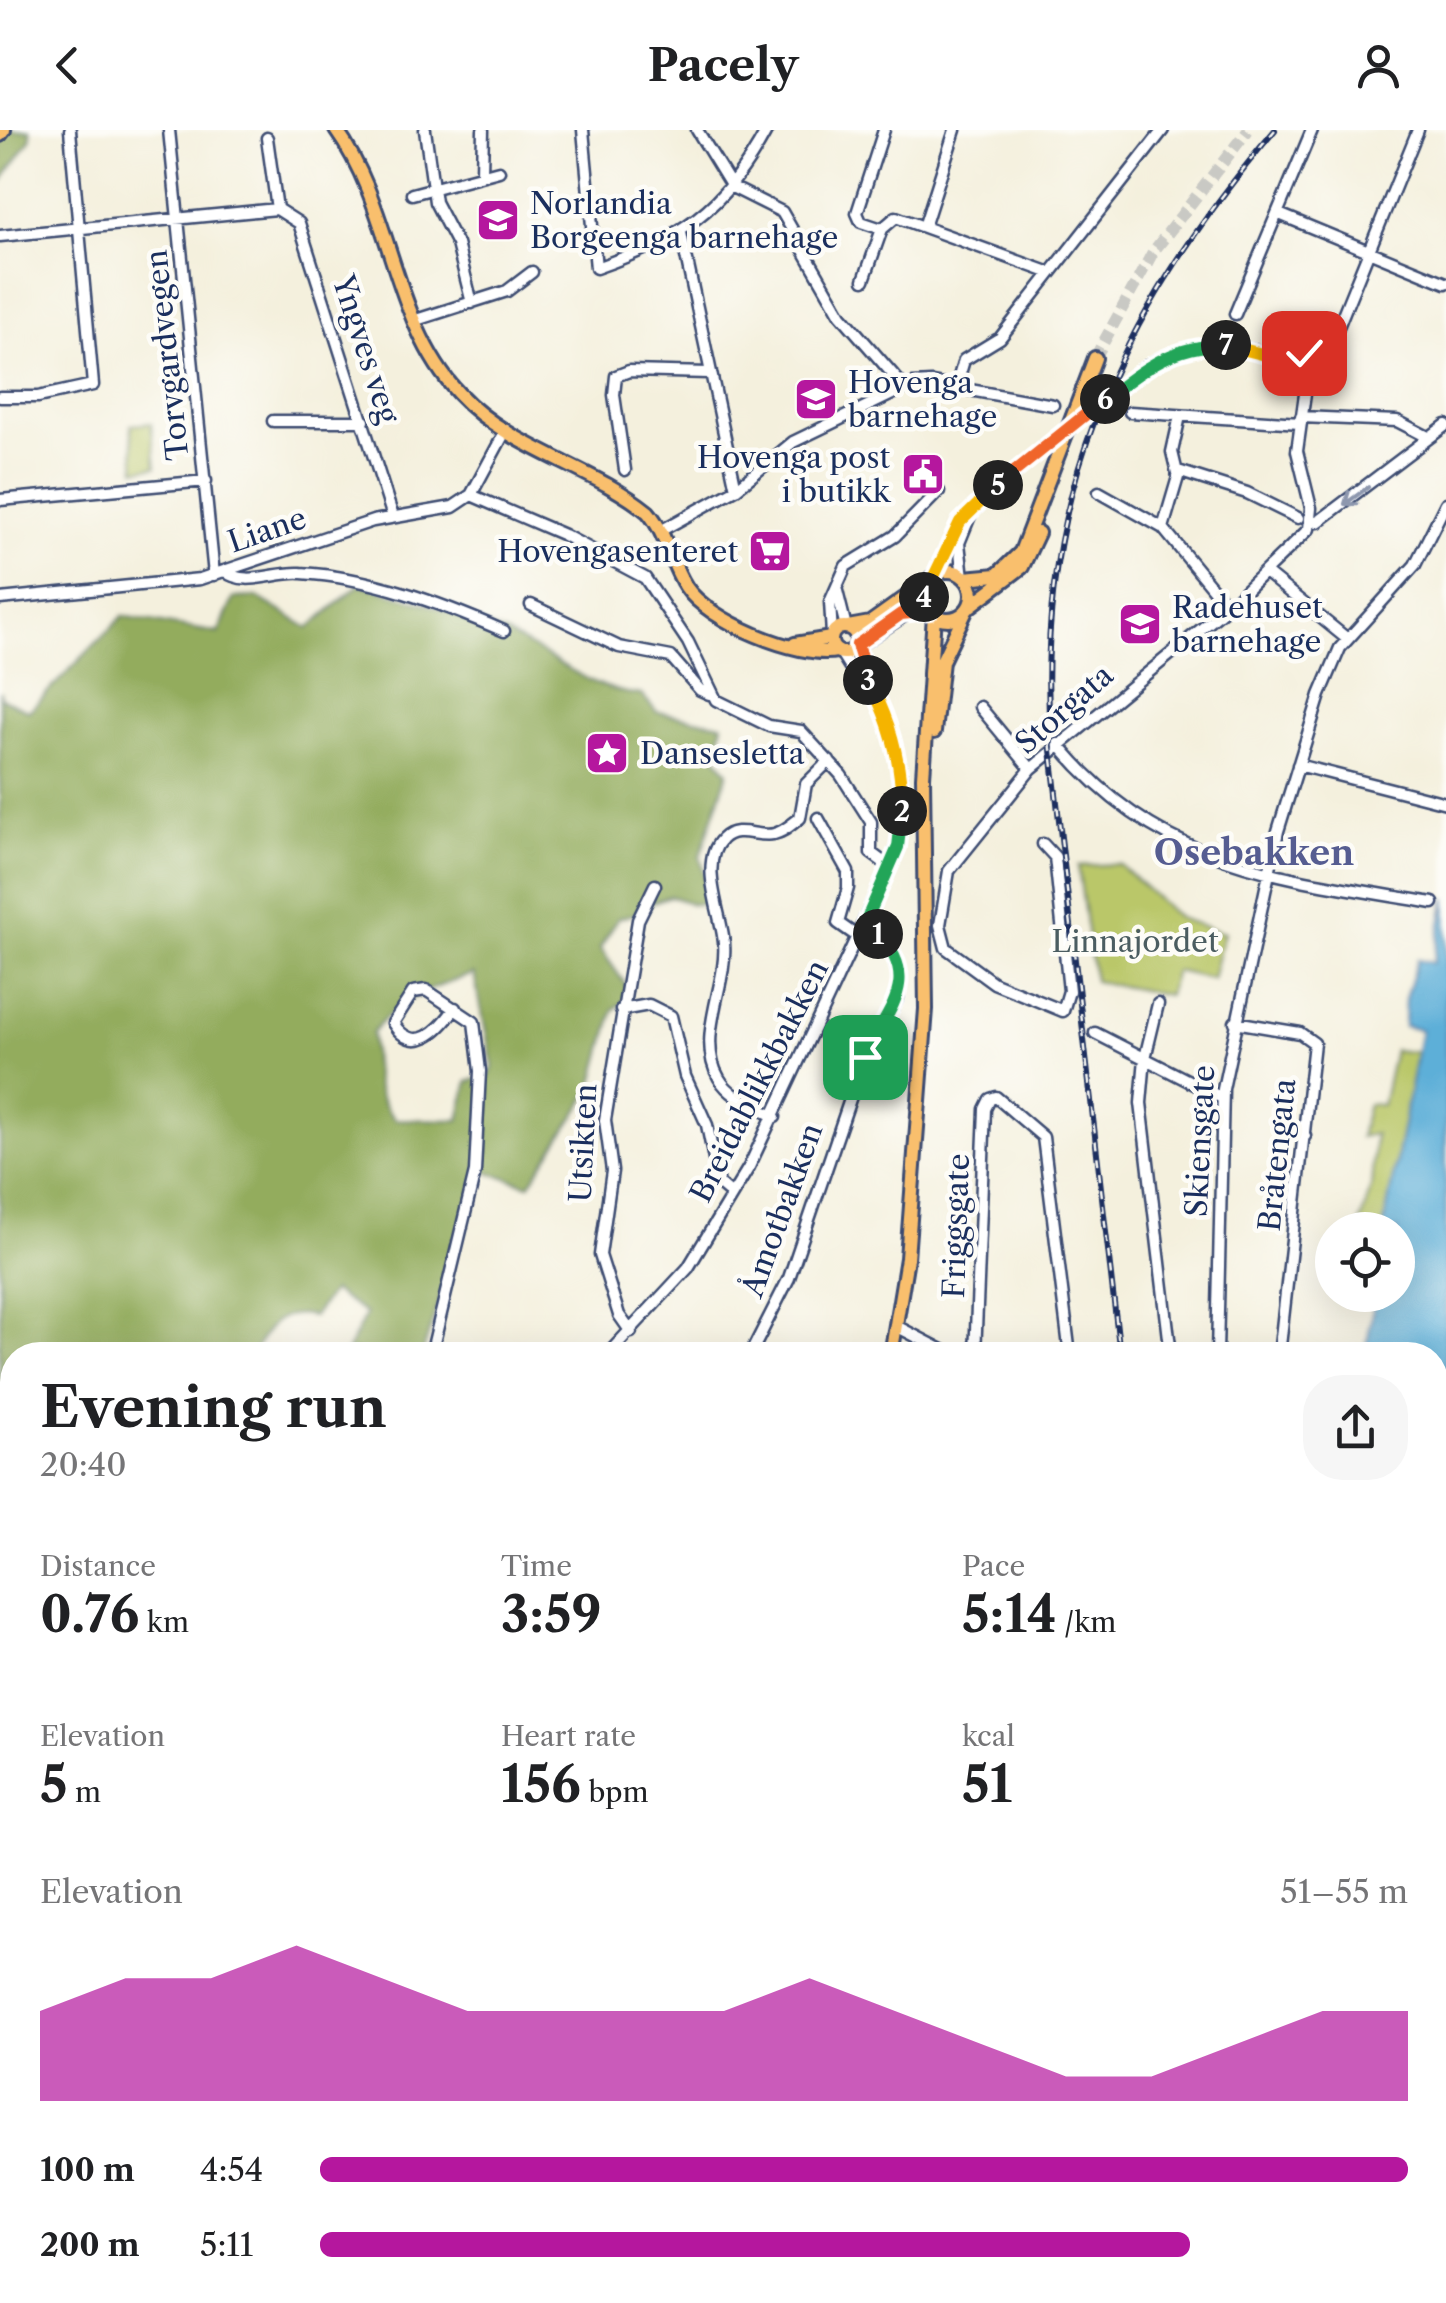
<!DOCTYPE html>
<meta charset="utf-8">
<style>
:root{--surface:#fff;--page:#f6f6f6;--text:#202124;--muted:#757577;--accent:#b5179e}
body{margin:0;font-family:"Libre Caslon Text",serif;background:var(--page);color:var(--text);height:100vh;display:flex;flex-direction:column;font-size:38px;white-space:nowrap}
*{box-sizing:border-box;margin:0}
p{font-size:32px;color:var(--muted)}
.icon{flex:none;width:55px;height:55px;fill:none;stroke:currentColor;stroke-width:2;stroke-linecap:round;stroke-linejoin:round}
.map{position:relative;flex:1;overflow:hidden}
.side{position:absolute;left:0px;top:1212px;width:1448px;height:962px;display:flex;flex-direction:column;background:var(--surface);border-radius:40px 40px 0 0;box-shadow:0 10px 40px #0002}
.side>*{flex:none}
.buttons{position:absolute;left:1315px;top:1082px;display:grid;gap:20px}
.buttons a{display:grid;place-items:center;width:100px;height:100px;border-radius:50%;background:var(--surface);box-shadow:0 10px 40px #0002;font-size:50px}
.pin{position:absolute;display:grid;place-items:center;width:85px;height:85px;color:#fff;margin:-42px;border-radius:20px;box-shadow:0 5px 15px #0006}
.km{position:absolute;width:50px;height:50px;margin:-25px;border-radius:50%;background:#222;color:#fff;font-size:28px;line-height:50px;text-align:center}
.round{display:grid;place-items:center;flex:none;width:105px;height:105px;border-radius:40px;background:var(--page)}
.headline{display:flex;align-items:center;justify-content:space-between;height:170px;padding:0 40px}
h1{font-size:55px;font-weight:700;line-height:75px}
.stats{display:grid;grid-template-columns:repeat(3,1fr);gap:15px;height:170px;padding:10px 40px}
.stats div{display:grid;align-content:center}
.stats b{font-size:50px;font-weight:700}
.stats small{font-size:28px;font-weight:400}
.stats p{font-size:28px}
.chart{height:280px;padding:20px 40px}
.chart p{display:flex;justify-content:space-between}
.chart svg{width:100%;height:180px;margin-top:10px;fill:var(--accent);opacity:.7}
ul{padding:0 40px;list-style:none;font-size:32px}
li{display:grid;grid-template-columns:160px 120px 1fr;align-items:center;height:75px}
li i{height:25px;border-radius:12px;background:var(--accent)}
header{display:flex;justify-content:space-between;align-items:center;height:130px;padding:0 40px;background:var(--surface);font-size:45px;font-weight:700}
.map>svg:first-child{display:block}
.green{fill:#bac769;stroke:#6a7b64;stroke-width:2.5}
.forest{fill:#93ac5d;stroke:#576e5e;stroke-width:2.5;fill-rule:evenodd}
.water{fill:#5dafd8;stroke:#3c6f9b;stroke-width:2.5}
.lines{fill:none;stroke-linecap:round;stroke-linejoin:round}
.major-tunnel{stroke:#c9c9c4;stroke-width:12;stroke-dasharray:12 6;stroke-linecap:butt}
.minor-casing{stroke:#3c4c71;stroke-width:15}
.major-casing{stroke:#3c4c71;stroke-width:18}
.minor{stroke:#fff;stroke-width:10}
.major{stroke:#f9bf6d;stroke-width:12}
.rail-casing{stroke:#1b2f5e;stroke-width:6}
.rail{stroke:#fdfcf7;stroke-width:2.5;stroke-dasharray:8;stroke-linecap:butt}
.minor-bridge-casing{stroke:#3c4c71;stroke-width:15;stroke-linecap:butt}
.minor-bridge{stroke:#fff;stroke-width:10}
.oneway{stroke:#8d97ae}
.split-1-casing{stroke:#fff;stroke-width:20}
.split-2-casing{stroke:#fff;stroke-width:20}
.split-3-casing{stroke:#fff;stroke-width:20}
.split-4-casing{stroke:#fff;stroke-width:20}
.split-5-casing{stroke:#fff;stroke-width:20}
.split-6-casing{stroke:#fff;stroke-width:20}
.split-7-casing{stroke:#fff;stroke-width:20}
.split-8-casing{stroke:#fff;stroke-width:20}
.split-1{stroke:#22a559;stroke-width:12}
.split-2{stroke:#22a559;stroke-width:12}
.split-3{stroke:#f5b400;stroke-width:12}
.split-4{stroke:#f0652b;stroke-width:12}
.split-5{stroke:#f5b400;stroke-width:12}
.split-6{stroke:#f0652b;stroke-width:12}
.split-7{stroke:#22a559;stroke-width:12}
.split-8{stroke:#f5b400;stroke-width:12}
.labels{text-anchor:middle;dominant-baseline:central;stroke-width:9;stroke-linejoin:round;paint-order:stroke}
.poi-label{font-size:30px;fill:#1b2f5e;stroke:#fdfcf7;text-anchor:start}
.street-label{font-size:30px;fill:#1b2f5e;stroke:#fdfcf7}
.park-label{font-size:30px;fill:#4b5d61;stroke:#fdfcf7}
.quarter-label{font-size:35px;font-weight:bold;fill:#565d91;stroke:#fdfcf7}
</style>
<header><svg class="icon" aria-label="back" viewBox="0 0 24 24"><path d="M15 5l-7 7 7 7"/></svg>Pacely<svg class="icon" aria-label="person" viewBox="0 0 24 24"><circle cx="12" cy="8" r="4"/><path d="M4 21q1-7 8-7t8 7"/></svg></header>
<div class="map">
<svg width="1446" height="2173" viewBox="0 0 1446 2173">
<rect width="100%" height="100%" fill="#fdfcf7"/>
<filter id="ink" filterUnits="userSpaceOnUse"><feTurbulence type="fractalNoise" baseFrequency=".01" numOctaves="2"/><feDisplacementMap in="SourceGraphic" scale="20" xChannelSelector="R" yChannelSelector="G"/><feConvolveMatrix kernelMatrix="1 2 1 2 8 2 1 2 1" color-interpolation-filters="sRGB"/></filter>
<filter id="wash" filterUnits="userSpaceOnUse"><feTurbulence type="fractalNoise" baseFrequency=".0048" numOctaves="4" result="noise"/><feDisplacementMap in="SourceGraphic" scale="40" xChannelSelector="R" yChannelSelector="G"/><feGaussianBlur stdDeviation="2.25" result="paint"/><feColorMatrix in="noise" values="0 0 0 0 0 0 0 0 0 0 0 0 0 0 0 0 0 1.4 0 .05"/><feComposite in="paint" operator="in"/></filter>
<g filter="url(#wash)">
<rect width="100%" height="100%" fill="#f4f0dd"/>
<path class="green" d="M151 293 156 337 136 339 131 295Z
M1119 734 1178 788 1224 803 1212 849 1175 841 1168 865 1094 851 1078 736Z
M1394 920 1420 923 1388 1100H1358L1371 1058 1375 1004 1360 1007 1368 974 1382 975Z
M409 2163V2162L614 2163 613 2173H408Z"/>
<path class="forest" d="M0 0H30L31 8 0 54Z
M360 454C415 470 472 486 522 512 562 533 597 562 642 565L657 582 723 594 716 626 728 642 700 726 712 774H692L670 766 650 773 647 781 618 788 600 818 626 855 624 872 614 879 592 960 529 1055 480 1039 422 1225 347 1221 366 1184 332 1161 313 1186C277 1179 269 1196 252 1225H12V1501L0 1498V561L1 568 29 581 123 486 218 503 234 468 257 467 309 498ZM474 844 493 937 489 946 468 951 459 990 395 989C372 967 374 933 372 903 397 869 434 857 474 844Z
M2 1503 10 1506 12 1526 0 1563Z
M0 1628 12 1634V1647L0 1675Z"/>
<path class="water" d="M1446 768V2173H1286L1283 2163 1435 2162V1225H1372L1366 1221 1375 1165H1398V1100H1383L1421 900 1404 896 1405 869 1417 830 1433 833Z"/>
</g>
<g filter="url(#ink)">
<g class="lines">
<path class="major-tunnel" d="M1095 228 1153 122 1248 0"/>
<g class="minor-casing">
<path id="minor" d="M169 0 214 445
M425 0 435 72 457 114 472 173
M583 0 596 138C680 108 724 81 767 0
M697 0 732 57 782 82 841 185 904 257
M267 8 277 79
M482 43 483 0
M412 64 499 41
M1279 84 1446 153
M925 94 955 0
M882 99 861 92 857 83 884 0
M681 103 736 359
M0 106 277 79 299 93 393 387
M864 150 882 99 896 87 1051 143
M1235 184 1312 0
M416 190 507 161 532 142
M1286 234a12 12 0 1 1 24 0a12 12 0 1 1-24 0Z
M1309 228 1328 214 1338 197 1418 0
M1147 236C1194 209 1236 212 1286 230
M956 257 964 230 1000 208 1163 0
M0 267H38L93 255 70 0
M1130 282 1300 293
M1301 287 1397 291 1428 307
M273 291H364
M625 340 614 265 616 246 629 241 709 243
M1178 341 1247 363 1298 388
M1099 362 1163 398 1228 477
M471 365 564 405 645 448 688 512 716 570 769 596 801 601 841 645 871 692V723L890 737
M0 370 206 351
M1312 391 1318 392 1446 295
M1163 398 1178 347 1172 322 1180 286
M662 400 736 359 793 312 913 254 931 253 1053 275
M225 441C244 458 277 441 301 443 371 447 440 473 504 501
M1266 443 1346 508
M934 446 960 392 1028 331
M963 447 959 413 970 386
M837 461 846 497
M0 469 200 449 373 391 453 377 471 365 506 300
M531 475 619 517 671 527 700 560 709 564
M832 505 830 472 846 436 895 406 939 361
M841 523 854 544 867 554
M980 577 1031 639
M1058 614C1163 739 1282 747 1433 773
M1298 635 1446 673
M818 688 848 742V758L838 793 858 807
M1043 714 1055 727 1069 861 1063 881 994 853 946 818 940 795 949 741 1031 639 1228 477 1309 399 1311 378 1297 321 1305 264 1301 246
M1158 874 1145 928 1141 973 1171 1225
M621 880 649 875 671 886 685 946 707 995 719 1054 732 1065
M1235 892 1300 903 1314 913 1279 1225
M1095 903 1222 968
M775 987C757 977 730 968 719 948 695 907 728 855 724 813 722 785 698 733 722 709 737 694 757 708 774 704 784 702 792 694 800 688L806 654 829 631
M1290 998 1305 1006
M896 1196 952 1225
M631 1202 619 1185 600 1125 612 1041 605 990 638 790 655 755
M431 1225 475 1042 480 941 474 892 426 860 413 862 393 893C414 927 440 900 455 878
M607 1225 688 1138 749 1037 894 727C918 655 887 582 855 519
M750 1225 789 1148 861 937 898 867 899 845 893 821 865 793
M975 1225 985 979 990 969 996 967 1043 1007 1070 1225
M1217 1225 1223 959 1278 701 1320 565 1340 518 1415 435 1446 373
M5 1733 12 1717
M0 1909 12 1885
M0 2025 12 2035
M0 2112 12 2116
M69 2162 72 2173
M127 2173V2162
M256 2173 262 2162"/>
</g>
<g class="major-casing">
<path id="major" d="M336 0C393 79 392 192 459 264 510 319 591 336 648 382 667 404 670 433 686 457 708 491 799 529 837 521
M0 5 4 0
M924 465a24 24 0 1 1 48 0a24 24 0 1 1-48 0Z
M965 448 997 445 1021 422 1095 228
M969 477 1022 437 1038 403
M831 510a13 13 0 1 1 26 0a13 13 0 1 1-26 0Z
M848 497 870 493 926 453
M795 514 831 508
M857 515 909 481H930
M934 602 942 531 966 481
M891 1225 907 1128 926 879 923 647 934 485
M836 2173V2162"/>
</g>
<use href="#minor" class="minor"/>
<use href="#major" class="major"/>
<g class="rail-casing">
<path id="rail" d="M1120 1225 1051 620C1031 370 1117 188 1275 0
M1109 2173 1110 2162"/>
</g>
<use href="#rail" class="rail"/>
<g class="minor-bridge-casing">
<path id="minor-bridge" d="M1028 331 1147 236"/>
</g>
<use href="#minor-bridge" class="minor-bridge"/>
</g>
<defs><path id="oneway-shaft" d="M-6 0H5M1.5-3L5.5 0L1.5 3" fill="none" stroke-width="1.6" stroke-linecap="round" stroke-linejoin="round" transform="scale(2.5)"/></defs>
<use class="oneway" href="#oneway-shaft" transform="translate(1356 366) rotate(144)"/>
</g>
<g class="lines" filter="url(#ink)">
<g class="split-1-casing">
<path id="split-1" d="M865 927C885 881 924 852 878 804"/>
</g>
<g class="split-2-casing">
<path id="split-2" d="M878 804 865 793 898 717 902 681"/>
</g>
<g class="split-3-casing">
<path id="split-3" d="M868 550C891 591 902 633 902 681"/>
</g>
<g class="split-4-casing">
<path id="split-4" d="M868 550 857 515 901 484 930 481 924 467"/>
</g>
<g class="split-5-casing">
<path id="split-5" d="M924 467 960 392 998 355"/>
</g>
<g class="split-6-casing">
<path id="split-6" d="M998 355 1105 269"/>
</g>
<g class="split-7-casing">
<path id="split-7" d="M1105 269C1144 238 1175 214 1226 215"/>
</g>
<g class="split-8-casing">
<path id="split-8" d="M1226 215 1286 230 1293 222 1304 223"/>
</g>
<use href="#split-1" class="split-1"/>
<use href="#split-2" class="split-2"/>
<use href="#split-3" class="split-3"/>
<use href="#split-4" class="split-4"/>
<use href="#split-5" class="split-5"/>
<use href="#split-6" class="split-6"/>
<use href="#split-7" class="split-7"/>
<use href="#split-8" class="split-8"/>
</g>
<defs>
<g id="school-square" transform="scale(2.25)"><rect x="-9" y="-9" width="18" height="18" rx="4" fill="#b5179e" stroke="#fdfcf7"/><path d="M0-5L7-2L0 1L-7-2ZM-4 1L0 2.5L4 1V4Q0 6-4 4Z" fill="#fff"/></g>
<g id="civic-square" transform="scale(2.25)"><rect x="-9" y="-9" width="18" height="18" rx="4" fill="#b5179e" stroke="#fdfcf7"/><path d="M-.6-6.5H3V-4.5H.6V-3L4-1V1h2V6H-6V1h2V-1L-.6-3ZM-1.2 2.5V6h2.4V2.5Z" fill="#fff"/></g>
<g id="supermarket-square" transform="scale(2.25)"><rect x="-9" y="-9" width="18" height="18" rx="4" fill="#b5179e" stroke="#fdfcf7"/><path d="M-6-5.5h2.5l.6 2H6L4.5 2H-2.5L-4.4-4H-6ZM-1.5 3.2a1.3 1.3 0 1 0 .1 0ZM3 3.2a1.3 1.3 0 1 0 .1 0Z" fill="#fff"/></g>
<g id="sight-square" transform="scale(2.25)"><rect x="-9" y="-9" width="18" height="18" rx="4" fill="#b5179e" stroke="#fdfcf7"/><path d="M0-6L1.8-2.2L6-1.7L2.9 1.2L3.7 5.4L0 3.3L-3.7 5.4L-2.9 1.2L-6-1.7L-1.8-2.2Z" fill="#fff"/></g>
</defs>
<g fill-rule="evenodd">
<use href="#school-square" x="498" y="90"/>
<use href="#school-square" x="816" y="269"/>
<use href="#civic-square" x="923" y="344"/>
<use href="#supermarket-square" x="770" y="421"/>
<use href="#school-square" x="1140" y="494"/>
<use href="#sight-square" x="607" y="623"/>
</g>
<g class="labels">
<g class="poi-label">
<text x="530" y="73">Norlandia<tspan x="530" dy="34">Borgeenga barnehage</tspan></text>
<text x="848" y="252">Hovenga<tspan x="848" dy="34">barnehage</tspan></text>
<text x="890" y="327" text-anchor="end">Hovenga post<tspan x="890" dy="34">i butikk</tspan></text>
<text x="738" y="421" text-anchor="end">Hovengasenteret</text>
<text x="1172" y="477">Radehuset<tspan x="1172" dy="34">barnehage</tspan></text>
<text x="640" y="623">Dansesletta</text>
</g>
<g class="street-label">
<text transform="translate(366 219) rotate(72)">Yngves veg</text>
<text transform="translate(167 225) rotate(-96)">Torvgardvegen</text>
<text transform="translate(267 400) rotate(-19)">Liane</text>
<text transform="translate(1064 579) rotate(-41)">Storgata</text>
<text transform="translate(759 951) rotate(-63)">Breidablikkbakken</text>
<text transform="translate(1200 1011) rotate(-87)">Skiensgate</text>
<text transform="translate(583 1013) rotate(-87)">Utsikten</text>
<text transform="translate(1277 1025) rotate(-84)">Bråtengata</text>
<text transform="translate(782 1080) rotate(-70)">Åmotbakken</text>
<text transform="translate(956 1096) rotate(-88)">Friggsgate</text>
</g>
<g class="park-label">
<text x="1135" y="811">Linnajordet</text>
</g>
<g class="quarter-label">
<text x="1254" y="722">Osebakken</text>
</g>
</g>
</svg>
<div class="buttons">
<a><svg class="icon" aria-label="locate" viewBox="0 0 24 24"><circle cx="12" cy="12" r="6"/><path d="M12 2v4M12 18v4M2 12h4M18 12h4"/></svg></a>
</div>
<div class="pin" style="left:865px;top:927px;background:#1e9e55"><svg class="icon" aria-label="arrive" viewBox="0 0 24 24"><path d="M6 21V4h12l-3 4 3 4H6"/></svg></div>
<div class="pin" style="left:1304px;top:223px;background:#d93025"><svg class="icon" aria-label="check" viewBox="0 0 24 24"><path d="M5 12l5 5 9-10"/></svg></div>
<b class="km" style="left:878px;top:804px">1</b>
<b class="km" style="left:902px;top:681px">2</b>
<b class="km" style="left:868px;top:550px">3</b>
<b class="km" style="left:924px;top:467px">4</b>
<b class="km" style="left:998px;top:355px">5</b>
<b class="km" style="left:1105px;top:269px">6</b>
<b class="km" style="left:1226px;top:215px">7</b>
<section class="side">
<div class="headline"><div><h1>Evening run</h1><p>20:40</p></div><a class="round"><svg class="icon" aria-label="share" viewBox="0 0 24 24"><path d="M12 15V3M7 8l5-5 5 5M5 13v7h14v-7"/></svg></a></div>
<div class="stats">
<div><p>Distance</p><b>0.76<small> km</small></b></div>
<div><p>Time</p><b>3:59</b></div>
<div><p>Pace</p><b>5:14<small> /km</small></b></div>
</div>
<div class="stats">
<div><p>Elevation</p><b>5<small> m</small></b></div>
<div><p>Heart rate</p><b>156<small> bpm</small></b></div>
<div><p>kcal</p><b>51</b></div>
</div>
<div class="chart"><p><span>Elevation</span>51–55 m</p>
<svg viewBox="0 0 160 44" preserveAspectRatio="none"><path d="M0 44V22L10 14L20 14L30 6L40 14L50 22L60 22L70 22L80 22L90 14L100 22L110 30L120 38L130 38L140 30L150 22L160 22V44z"/></svg>
</div>
<ul>
<li><b>100 m</b>4:54<i style="width:100%"></i></li>
<li><b>200 m</b>5:11<i style="width:80%"></i></li>
</ul>
</section>
</div>
